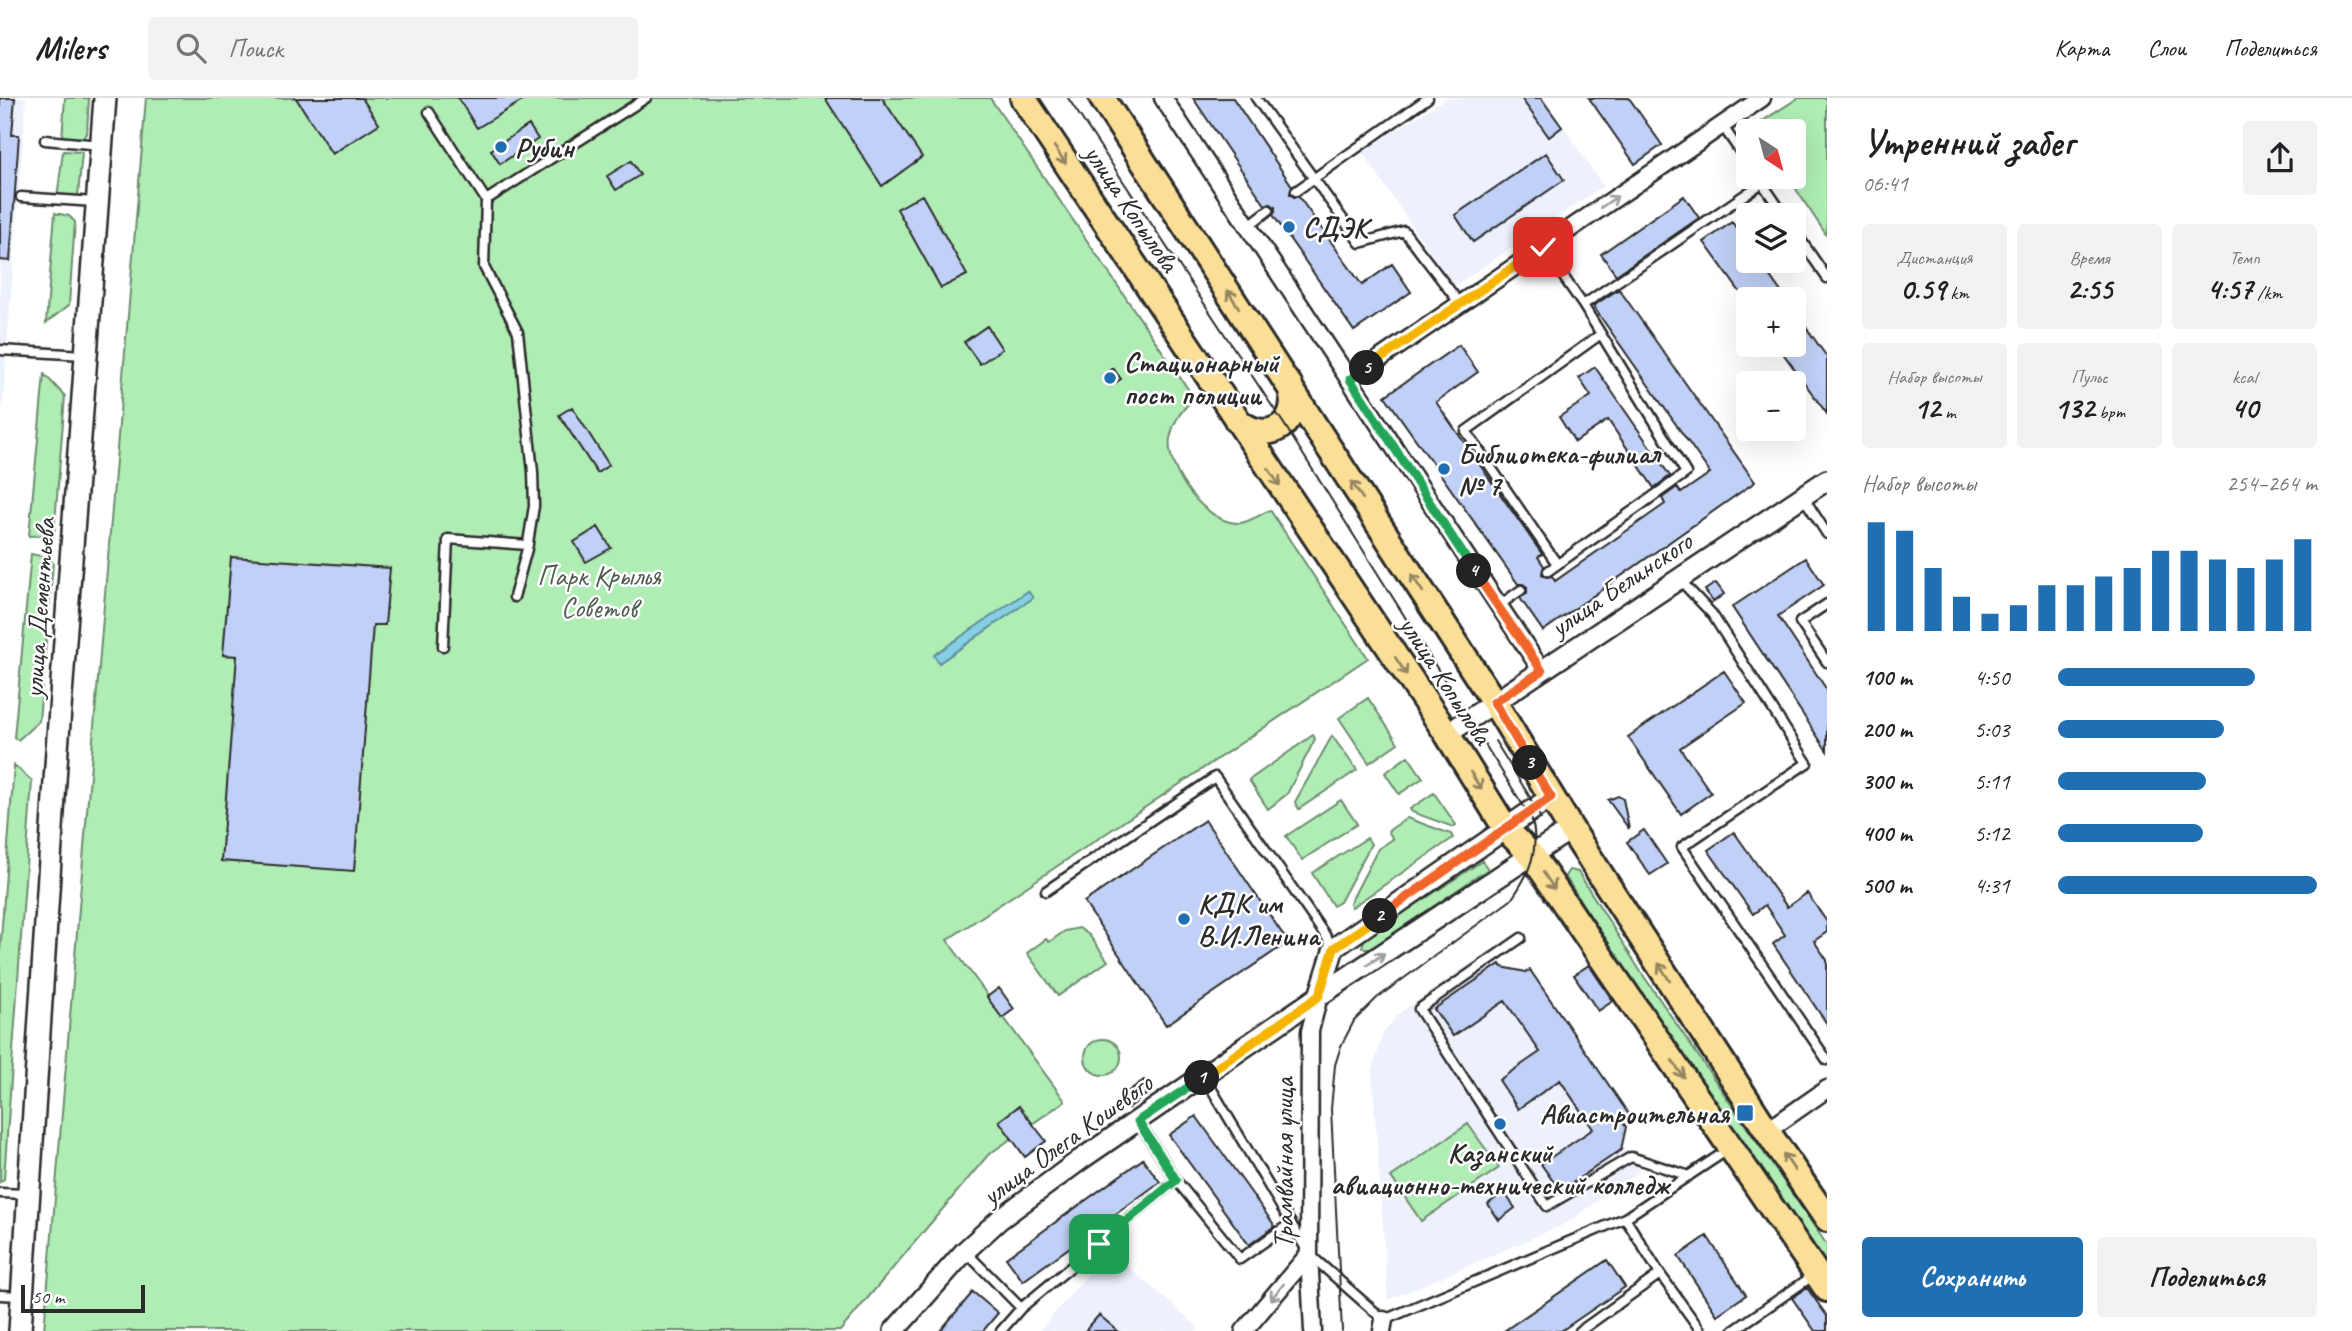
<!DOCTYPE html>
<html lang="ru">
<meta charset="utf-8">
<style>
:root{--surface:#fff;--page:#f2f2f2;--text:#202124;--muted:#757577;--line:#e0e0e0;--accent:#1f6fb2}
body{margin:0;font-family:Caveat,sans-serif;background:var(--page);color:var(--text);height:100vh;display:flex;flex-direction:column;font-size:26px;white-space:nowrap}
*{box-sizing:border-box;margin:0}
p{font-size:23px;color:var(--muted)}
.icon{flex:none;width:38px;height:38px;fill:none;stroke:currentColor;stroke-width:2;stroke-linecap:round;stroke-linejoin:round}
.map{position:relative;flex:1;overflow:hidden}
.panel{display:flex;flex-direction:column;background:var(--surface);width:525px}
.panel>*{flex:none}
.needle{width:46px;rotate:144deg}
.tools{position:absolute;left:1736px;top:21px;display:grid;gap:14px}
.tools a{display:grid;place-items:center;width:70px;height:70px;border-radius:7px;background:var(--surface);box-shadow:0 7px 28px #0002;font-size:35px}
.scale{position:absolute;left:21px;bottom:18px;width:124px;box-sizing:border-box;padding-left:7px;border:4px solid #2b2b2b;border-top:0;font-size:19px;line-height:24px;white-space:nowrap;color:#2b2b2b;-webkit-text-stroke:5px #fff;paint-order:stroke}
.pin{position:absolute;display:grid;place-items:center;width:60px;height:60px;color:#fff;margin:-30px;border-radius:14px;box-shadow:0 4px 10px #0006}
.km{position:absolute;width:35px;height:35px;margin:-18px;border-radius:50%;background:#222;color:#fff;font-size:19px;line-height:35px;text-align:center}
.round{display:grid;place-items:center;flex:none;width:74px;height:74px;border-radius:7px;background:var(--page)}
.summary{display:flex;align-items:center;justify-content:space-between;height:119px;padding:0 35px}
h1{font-size:38px;font-weight:700;line-height:52px}
.stats{display:grid;grid-template-columns:repeat(3,1fr);gap:10px;height:119px;padding:7px 35px}
.stats div{display:grid;align-content:center;border-radius:7px;background:var(--page);text-align:center}
.stats b{font-size:30px;font-weight:700}
.stats small{font-size:19px;font-weight:400}
.stats p{font-size:19px}
.chart{height:196px;padding:14px 35px}
.chart p{display:flex;justify-content:space-between}
.chart svg{width:100%;height:126px;margin-top:7px;stroke:var(--accent);stroke-width:6}
.action{display:flex;gap:14px;margin-top:auto;padding:14px 35px}
.action a{flex:1;height:80px;border-radius:7px;background:var(--accent);color:#fff;font-size:28px;font-weight:700;line-height:80px;text-align:center}
.action a+a{background:var(--page);color:var(--text)}
ul{padding:0 35px;list-style:none;font-size:23px}
li{display:grid;grid-template-columns:112px 84px 1fr;align-items:center;height:52px}
li i{height:18px;border-radius:9px;background:var(--accent)}
header{display:flex;align-items:center;gap:42px;box-sizing:border-box;height:98px;padding:0 35px;background:var(--surface);border-bottom:2px solid var(--line)}
header strong{font-size:33px}
nav{display:flex;gap:38px;margin-inline-start:auto;font-size:24px}
.search{width:490px;height:63px;background:var(--page);display:flex;align-items:center;gap:18px;box-sizing:border-box;padding:0 24px;border-radius:7px;color:var(--muted);font-size:26px}
main{display:flex;flex:1;min-height:0}
.map>svg:first-child{display:block}
.built{fill:#ecf1fc}
.green{fill:#afedb4;stroke:#6d8c70;stroke-width:2}
.water{fill:#85cfe5;stroke:#618d9b;stroke-width:2}
.building{fill:#c0d0f6;stroke:#2b2b2b;stroke-width:2}
.lines{fill:none;stroke-linecap:round;stroke-linejoin:round}
.service-casing{stroke:#2b2b2b;stroke-width:13}
.minor-casing{stroke:#2b2b2b;stroke-width:21}
.tertiary-casing{stroke:#2b2b2b;stroke-width:24}
.secondary-casing{stroke:#2b2b2b;stroke-width:26}
.primary-casing{stroke:#2b2b2b;stroke-width:30}
.service{stroke:#fff;stroke-width:8}
.minor{stroke:#fff;stroke-width:16}
.tertiary{stroke:#fff;stroke-width:19}
.secondary{stroke:#fff;stroke-width:21}
.primary{stroke:#fbdf96;stroke-width:24}
.tram{stroke:#2b2b2b;stroke-width:2}
.oneway{stroke:#938560}
.oneway2{stroke:#a0a0a0}
.split-1-casing{stroke:#fff;stroke-width:14}
.split-2-casing{stroke:#fff;stroke-width:14}
.split-3-casing{stroke:#fff;stroke-width:14}
.split-4-casing{stroke:#fff;stroke-width:14}
.split-5-casing{stroke:#fff;stroke-width:14}
.split-6-casing{stroke:#fff;stroke-width:14}
.split-1{stroke:#22a559;stroke-width:9}
.split-2{stroke:#f5b400;stroke-width:9}
.split-3{stroke:#f0652b;stroke-width:9}
.split-4{stroke:#f0652b;stroke-width:9}
.split-5{stroke:#22a559;stroke-width:9}
.split-6{stroke:#f5b400;stroke-width:9}
.poi-dot{fill:#1f6fb2;stroke:#fff;stroke-width:2.5}
.labels{text-anchor:middle;dominant-baseline:central;stroke-width:5;stroke-linejoin:round;paint-order:stroke}
.poi-label{font-size:28px;font-weight:bold;fill:#2b2b2b;stroke:#fff;text-anchor:start}
.street-label{font-size:28px;fill:#2b2b2b;stroke:#fff}
.park-label{font-size:28px;fill:#4c5c4d;stroke:#fff}
</style>
<header>
<strong>Milers</strong>
<div class="search"><svg class="icon" aria-label="search" viewBox="0 0 24 24"><circle cx="10" cy="10" r="6"/><path d="M15 15l6 6"/></svg>Поиск</div>
<nav><a>Карта</a><a>Слои</a><a>Поделиться</a></nav>
</header>
<main>
<div class="map">
<svg width="1827" height="1233" viewBox="0 0 1827 1233">
<rect width="100%" height="100%" fill="#fff"/>
<filter id="ink" filterUnits="userSpaceOnUse"><feTurbulence type="fractalNoise" baseFrequency=".0143" numOctaves="2"/><feDisplacementMap in="SourceGraphic" scale="14" xChannelSelector="R" yChannelSelector="G"/><feConvolveMatrix kernelMatrix="1 2 1 2 8 2 1 2 1" color-interpolation-filters="sRGB"/></filter>
<g filter="url(#ink)">
<path class="built" d="M0 0H26L0 340Z
M1446 0H1544L1603 88 1453 189 1362 54Z
M1491 851 1504 872 1508 870 1519 872 1522 877 1530 872 1630 1018 1622 1023 1619 1043 1640 1073 1567 1125 1388 1202 1372 974 1383 935 1398 916Z
M1109 1152 1199 1230 1197 1233H1039Z"/>
<path class="green" d="M65 0H89L87 35 81 41H62Z
M146 0H990L1194 300C1182 312 1173 323 1170 341 1165 372 1207 427 1240 425 1249 424 1261 416 1270 412L1368 560 947 842 1065 1003 988 1057 840 1233H44Z
M1798 0H1827V138L1788 79H1794V33H1758L1755 28Z
M63 53 82 54 78 98 71 103 57 101Z
M55 115 69 118 75 124 69 207 46 225Z
M44 276 65 298 54 437 29 438Z
M31 456 49 460 53 465 39 623 18 642 14 640Z
M1368 600 1398 645 1369 665 1339 620Z
M1313 637 1315 641 1287 696 1268 711 1249 682Z
M1332 638 1357 672 1299 711 1295 704Z
M1408 658 1423 680 1399 696 1385 675Z
M14 667 32 683 4 1081 0 1084V854Z
M1434 695 1456 727 1453 729 1412 714 1410 711Z
M1341 702 1357 726 1302 762 1286 738Z
M1407 720 1451 736 1453 740 1352 809 1350 805 1378 751 1393 741 1388 733Z
M1367 740 1371 746 1340 804 1333 808 1312 775Z
M1482 763 1488 771 1371 851 1362 850 1364 842 1373 835Z
M1569 772 1578 774 1641 874 1827 1147V1172L1595 826 1565 778Z
M1079 830 1089 837 1108 863 1058 898 1027 855 1046 841 1049 844 1065 833Z
M1085 959a18 18 0 1 1 36 0a18 18 0 1 1-36 0Z
M1468 1026 1499 1070 1421 1123 1391 1079Z"/>
<path class="water" d="M1028 493 1033 500 939 565 934 557Z"/>
<path class="building" d="M0 0H15L12 37H19L10 163 0 162Z
M296 0H362L379 26 332 56Z
M458 0H527L477 30Z
M825 0H882L922 59 882 88Z
M1193 0H1233L1292 88 1290 96 1294 99H1299L1362 187 1392 166 1411 194 1354 233 1273 117 1275 114V109L1271 106 1265 107Z
M1521 0H1541L1562 29 1549 39Z
M1589 0H1629L1662 47 1635 66Z
M529 27 538 41 500 66 491 52Z
M1546 55 1564 82 1473 144 1455 117Z
M631 63 640 77 616 92 607 78Z
M922 97 967 177 941 190 897 111Z
M1684 98 1699 120 1616 177 1601 156Z
M1732 124 1748 147V163H1759L1786 201H1745L1704 144Z
M1619 191 1755 384 1543 533 1520 500 1527 495V489L1523 486H1518L1385 298 1459 247 1478 274 1436 304 1542 456 1538 459 1544 468 1542 476 1546 479 1552 478 1555 483 1665 406 1662 400 1677 389 1681 395 1710 375 1593 208Z
M1794 212 1827 259V316L1777 247H1794Z
M987 228 1002 251 980 266 964 244Z
M1595 269 1670 378 1654 390 1608 322 1575 344 1559 319 1591 298 1579 280Z
M1113 270 1121 281 1110 288 1103 277Z
M572 309 609 367 597 375 559 317Z
M598 429 611 450 586 464 574 444Z
M231 459 390 470 385 527H373L354 773 221 763 237 558 223 557Z
M1806 460 1824 487 1778 518 1827 592V653L1732 509Z
M1716 485 1724 496 1713 504 1705 492Z
M1724 573 1746 605 1680 650 1711 695 1681 716 1628 639Z
M1618 698 1623 701 1629 731 1608 702Z
M1205 722 1288 844 1166 927 1084 804Z
M1644 732 1667 766 1650 777 1627 744Z
M1734 734 1787 809 1807 795 1827 824V834L1814 843 1827 862V926L1773 846 1785 837 1765 807 1753 816 1708 752Z
M1500 866 1502 869 1526 874 1530 872 1630 1018 1622 1023 1626 1029 1621 1052 1560 1093 1541 1066 1593 1031 1560 982 1518 1011 1499 982 1540 954 1505 903 1453 938 1434 911Z
M1589 867 1613 903 1598 913 1574 877Z
M999 890 1014 911 1002 920 987 899Z
M1144 982 1151 993 1128 1010 1120 999Z
M1019 1008 1046 1043 1025 1059 999 1023Z
M1196 1018 1275 1128 1249 1147 1169 1037Z
M1143 1061 1160 1084 1023 1183 1006 1160Z
M1504 1094 1515 1110 1499 1122 1488 1106Z
M1707 1138 1746 1197 1717 1217 1678 1158Z
M1607 1162 1625 1189 1561 1233H1504Z
M1807 1190 1827 1218V1233H1815L1792 1200Z
M973 1194 998 1215 983 1233H940Z
M1099 1217 1118 1233H1085Z"/>
<g class="lines">
<g class="service-casing">
<path id="service" d="M1256 0 1360 145 1404 133 1461 207
M429 14 486 102 646 0
M1722 27 1748 65
M45 42 101 47
M1758 79 1784 117
M1296 93 1428 0
M21 99 95 104
M486 102 484 169 518 234 533 374 534 408 527 451 514 499
M1248 128 1269 112
M1794 132 1827 180
M1543 149 1583 207
M0 252 84 257
M1804 400 1827 436
M1557 466 1466 333 1601 236 1583 207 1762 85
M1548 473 1686 375 1601 236
M1679 481 1712 516 1807 665 1682 749 1827 962
M1827 506 1800 524 1827 564
M1498 508 1521 492
M443 548 448 441 528 447
M1046 793 1215 679 1334 850
M1521 840 1419 911 1547 1108 1631 1059 1689 1078
M1204 978 1309 1156 1384 1222 1625 1120 1729 1051
M1138 1023 1176 1082
M0 1095 27 1096
M1625 1120 1660 1176 1701 1233
M965 1153 1021 1210
M0 1197 22 1198
M1001 1233 1021 1210 1176 1082 1240 1161 1291 1125
M1580 1233 1660 1176
M1733 1233 1814 1177"/>
</g>
<g class="minor-casing">
<path id="minor" d="M1163 0 1542 573
M1350 281 1762 0
M1767 1033 1827 991
M1244 1233 1309 1156
M1313 1233 1309 1156 1310 933 1319 898
M1382 1233 1384 1222"/>
</g>
<g class="tertiary-casing">
<path id="tertiary" d="M1447 636 1827 382
M1319 898 1334 850 1551 699
M894 1233 965 1153 1000 1121 1080 1062 1319 898 1571 731"/>
</g>
<g class="secondary-casing">
<path id="secondary" d="M20 1233 57 652 105 0"/>
</g>
<g class="primary-casing">
<path id="primary" d="M1023 0 1447 636 1506 731 1533 759 1827 1191
M1102 0 1494 604 1571 731 1767 1033 1827 1121
M1237 322C1267 350 1305 324 1289 286"/>
</g>
<use href="#service" class="service"/>
<use href="#minor" class="minor"/>
<use href="#tertiary" class="tertiary"/>
<use href="#secondary" class="secondary"/>
<use href="#primary" class="primary"/>
<path class="tram" d="M1068 0 1284 326 1531 720C1541 750 1529 777 1511 802L1377 900 1354 923 1341 948 1335 967 1331 1011 1342 1233
M1495 643 1528 696 1541 721"/>
</g>
<defs><path id="oneway-shaft" d="M-6 0H5M1.5-3L5.5 0L1.5 3" fill="none" stroke-width="1.6" stroke-linecap="round" stroke-linejoin="round" transform="scale(1.75)"/></defs>
<g class="oneway">
<use href="#oneway-shaft" transform="translate(1060 57) rotate(56)"/>
<use href="#oneway-shaft" transform="translate(1233 201) rotate(-123)"/>
<use href="#oneway-shaft" transform="translate(1274 379) rotate(56)"/>
<use href="#oneway-shaft" transform="translate(1357 392) rotate(-123)"/>
<use href="#oneway-shaft" transform="translate(1417 485) rotate(-123)"/>
<use href="#oneway-shaft" transform="translate(1401 568) rotate(56)"/>
<use href="#oneway-shaft" transform="translate(1476 683) rotate(58)"/>
<use href="#oneway-shaft" transform="translate(1549 783) rotate(56)"/>
<use href="#oneway-shaft" transform="translate(1664 874) rotate(-123)"/>
<use href="#oneway-shaft" transform="translate(1678 971) rotate(56)"/>
<use href="#oneway-shaft" transform="translate(1789 1064) rotate(-124)"/>
</g>
<g class="oneway2">
<use href="#oneway-shaft" transform="translate(1609 104) rotate(-34)"/>
<use href="#oneway-shaft" transform="translate(1376 861) rotate(-33)"/>
<use href="#oneway-shaft" transform="translate(1277 1194) rotate(130)"/>
</g>
</g>
<g class="lines" filter="url(#ink)">
<g class="split-1-casing">
<path id="split-1" d="M1099 1146 1176 1082 1138 1023 1202 980"/>
</g>
<g class="split-2-casing">
<path id="split-2" d="M1202 980 1319 898 1334 850 1380 818"/>
</g>
<g class="split-3-casing">
<path id="split-3" d="M1380 818 1551 699 1530 665"/>
</g>
<g class="split-4-casing">
<path id="split-4" d="M1474 473 1542 573 1494 604 1530 665"/>
</g>
<g class="split-5-casing">
<path id="split-5" d="M1367 270 1350 281 1474 473"/>
</g>
<g class="split-6-casing">
<path id="split-6" d="M1367 270 1543 149"/>
</g>
<use href="#split-1" class="split-1"/>
<use href="#split-2" class="split-2"/>
<use href="#split-3" class="split-3"/>
<use href="#split-4" class="split-4"/>
<use href="#split-5" class="split-5"/>
<use href="#split-6" class="split-6"/>
</g>
<g class="poi-dot">
<circle cx="501" cy="49" r="7"/>
<circle cx="1289" cy="129" r="7"/>
<circle cx="1110" cy="280" r="7"/>
<circle cx="1444" cy="371" r="7"/>
<circle cx="1184" cy="821" r="7"/>
<rect x="1736" y="1006" width="18" height="18" rx="3.5"/>
<circle cx="1500" cy="1026" r="7"/>
</g>
<g class="labels">
<g class="poi-label">
<text x="515" y="49">Рубин</text>
<text x="1303" y="129">СДЭК</text>
<text x="1124" y="264">Стационарный<tspan x="1124" dy="32">пост полиции</tspan></text>
<text x="1458" y="355">Библиотека-филиал<tspan x="1458" dy="32">№ 7</tspan></text>
<text x="1198" y="805">КДК им<tspan x="1198" dy="32">В.И.Ленина</tspan></text>
<text x="1729" y="1015" text-anchor="end">Авиастроительная</text>
<text x="1500" y="1054" text-anchor="middle">Казанский<tspan x="1500" dy="32">авиационно-технический колледж</tspan></text>
</g>
<g class="street-label">
<text transform="translate(1132 110) rotate(56)">улица Копылова</text>
<text transform="translate(1621 486) rotate(-34)">улица Белинского</text>
<text transform="translate(39 510) rotate(-86)">улица Дементьева</text>
<text transform="translate(1446 582) rotate(57)">улица Копылова</text>
<text transform="translate(1067 1041) rotate(-36)">улица Олега Кошевого</text>
<text transform="translate(1283 1065) rotate(-90)">Трамвайная улица</text>
</g>
<g class="park-label">
<text x="599" y="477">Парк Крылья<tspan x="599" dy="32">Советов</tspan></text>
</g>
</g>
</svg>
<div class="tools">
<a><svg class="needle" viewBox="-14 -14 28 28"><path d="M0-13l5 13h-10z" fill="#e53935"/><path d="M0 13l5-13h-10z" fill="#757577"/></svg></a>
<a><svg class="icon" aria-label="layers" viewBox="0 0 24 24"><path d="M12 4l9 5-9 5-9-5zM3 14l9 5 9-5"/></svg></a>
<a>+</a>
<a>−</a>
</div>
<div class="scale">50 m</div>
<div class="pin" style="left:1099px;top:1146px;background:#1e9e55"><svg class="icon" aria-label="arrive" viewBox="0 0 24 24"><path d="M6 21V4h12l-3 4 3 4H6"/></svg></div>
<div class="pin" style="left:1543px;top:149px;background:#d93025"><svg class="icon" aria-label="check" viewBox="0 0 24 24"><path d="M5 12l5 5 9-10"/></svg></div>
<b class="km" style="left:1202px;top:980px">1</b>
<b class="km" style="left:1380px;top:818px">2</b>
<b class="km" style="left:1530px;top:665px">3</b>
<b class="km" style="left:1474px;top:473px">4</b>
<b class="km" style="left:1367px;top:270px">5</b>
</div>
<section class="panel">
<div class="summary"><div><h1>Утренний забег</h1><p>06:41</p></div><a class="round"><svg class="icon" aria-label="share" viewBox="0 0 24 24"><path d="M12 15V3M7 8l5-5 5 5M5 13v7h14v-7"/></svg></a></div>
<div class="stats">
<div><p>Дистанция</p><b>0.59<small> km</small></b></div>
<div><p>Время</p><b>2:55</b></div>
<div><p>Темп</p><b>4:57<small> /km</small></b></div>
</div>
<div class="stats">
<div><p>Набор высоты</p><b>12<small> m</small></b></div>
<div><p>Пульс</p><b>132<small> bpm</small></b></div>
<div><p>kcal</p><b>40</b></div>
</div>
<div class="chart"><p><span>Набор высоты</span>254–264 m</p>
<svg viewBox="0 0 160 44" preserveAspectRatio="none"><path d="M5 44V6M15 44V9M25 44V22M35 44V32M45 44V38M55 44V35M65 44V28M75 44V28M85 44V25M95 44V22M105 44V16M115 44V16M125 44V19M135 44V22M145 44V19M155 44V12"/></svg>
</div>
<ul>
<li><b>100 m</b>4:50<i style="width:76%"></i></li>
<li><b>200 m</b>5:03<i style="width:64%"></i></li>
<li><b>300 m</b>5:11<i style="width:57%"></i></li>
<li><b>400 m</b>5:12<i style="width:56%"></i></li>
<li><b>500 m</b>4:31<i style="width:100%"></i></li>
</ul>
<div class="action"><a>Сохранить</a><a>Поделиться</a></div>
</section>
</main>
